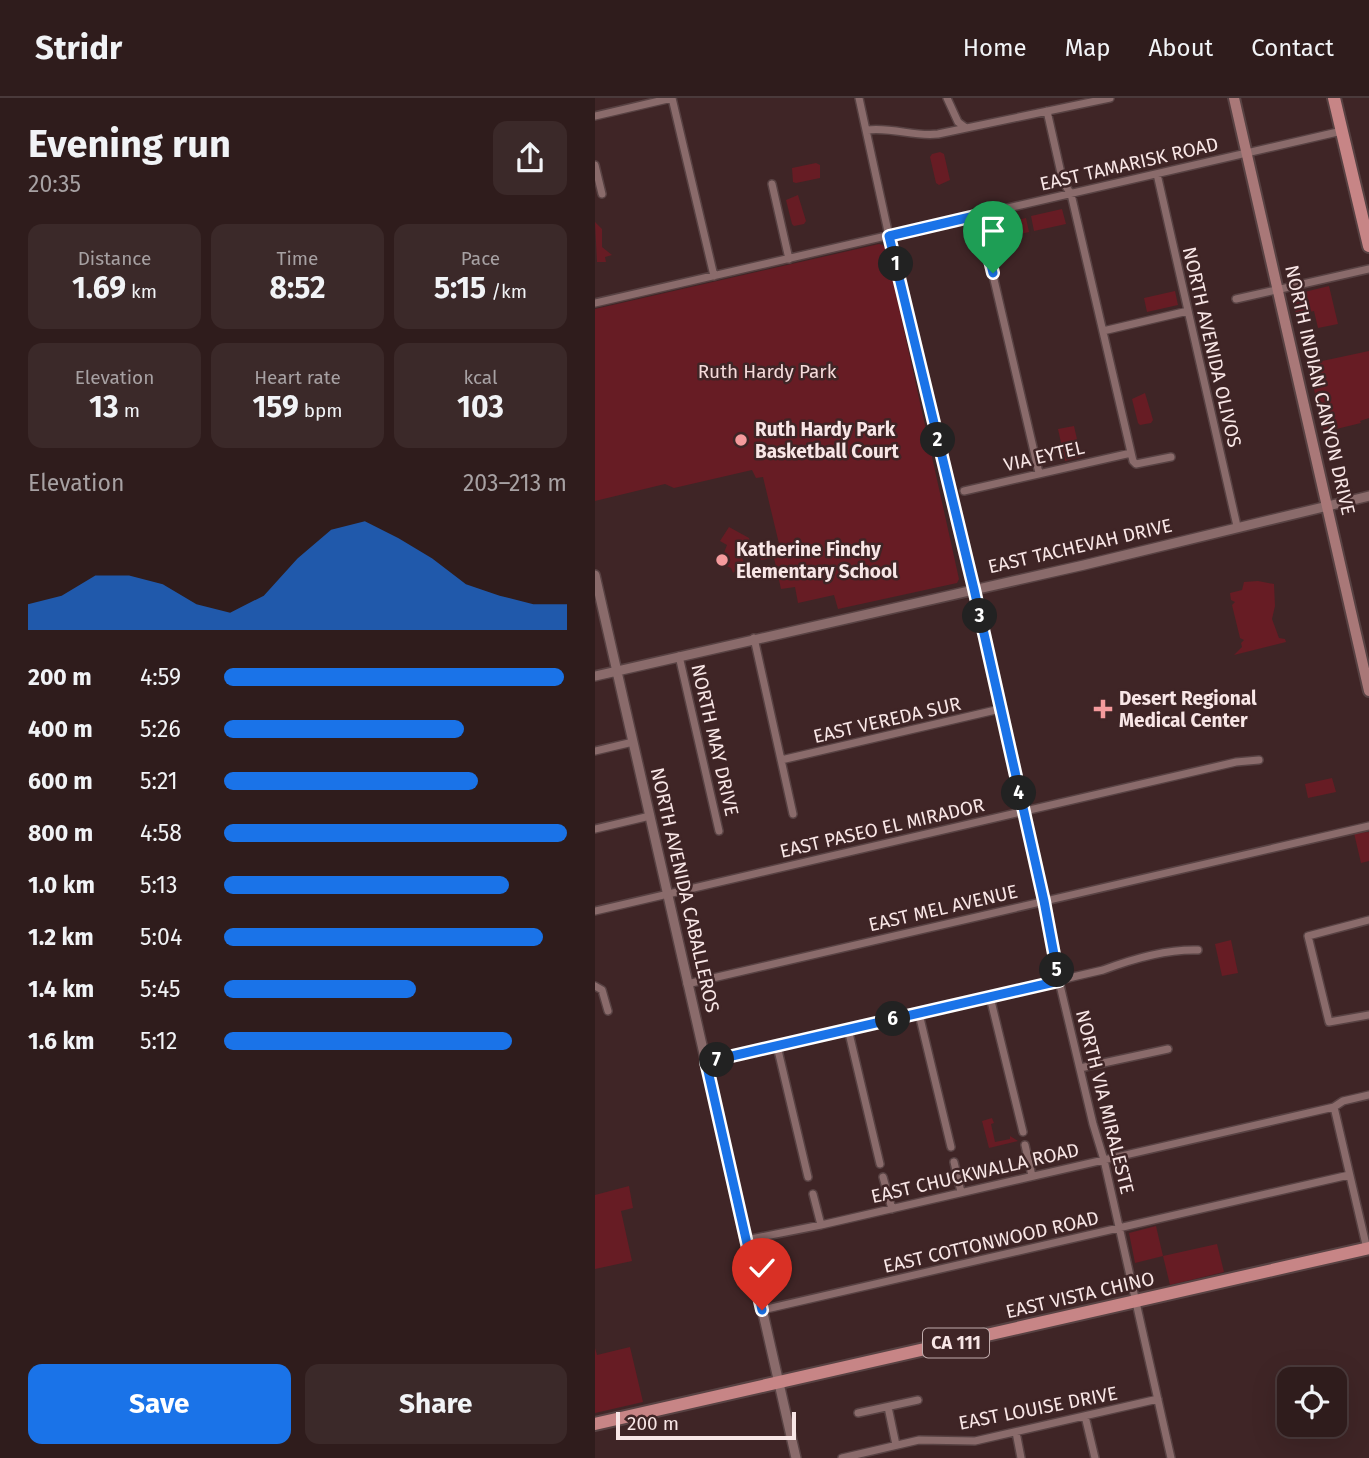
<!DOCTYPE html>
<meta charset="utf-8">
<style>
:root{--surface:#2f1c1c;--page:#3b2929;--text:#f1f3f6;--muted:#a7a1a3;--line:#4a3a3b;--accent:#1a73e8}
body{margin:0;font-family:"Fira Sans",sans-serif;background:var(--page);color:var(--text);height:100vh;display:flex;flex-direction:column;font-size:26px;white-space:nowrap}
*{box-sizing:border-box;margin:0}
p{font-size:23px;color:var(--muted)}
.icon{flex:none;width:38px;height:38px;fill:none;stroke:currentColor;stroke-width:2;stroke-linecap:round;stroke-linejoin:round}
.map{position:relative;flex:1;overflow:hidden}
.sheet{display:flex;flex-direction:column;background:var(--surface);width:595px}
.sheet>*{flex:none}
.tools{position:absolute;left:682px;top:1269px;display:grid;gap:14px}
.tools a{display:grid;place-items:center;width:70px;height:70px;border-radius:14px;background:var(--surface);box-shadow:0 7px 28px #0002,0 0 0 2px var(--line);font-size:35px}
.scale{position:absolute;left:21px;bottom:18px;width:180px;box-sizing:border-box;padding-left:7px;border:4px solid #f8e6e6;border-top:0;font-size:19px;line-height:24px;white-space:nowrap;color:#f8e6e6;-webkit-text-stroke:5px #3f2526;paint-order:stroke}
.pin{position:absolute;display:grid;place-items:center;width:60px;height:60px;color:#fff;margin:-72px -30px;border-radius:50% 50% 50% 0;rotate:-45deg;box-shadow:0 0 7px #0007}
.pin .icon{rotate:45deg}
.km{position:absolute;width:35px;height:35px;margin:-18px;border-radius:50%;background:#222;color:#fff;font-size:19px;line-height:35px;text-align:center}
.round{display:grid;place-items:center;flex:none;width:74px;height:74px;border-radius:14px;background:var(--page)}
.overview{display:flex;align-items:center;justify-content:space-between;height:119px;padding:0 28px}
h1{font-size:38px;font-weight:700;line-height:52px}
.stats{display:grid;grid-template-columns:repeat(3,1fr);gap:10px;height:119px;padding:7px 28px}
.stats div{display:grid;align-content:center;border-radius:14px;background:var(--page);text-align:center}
.stats b{font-size:30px;font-weight:700}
.stats small{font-size:19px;font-weight:400}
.stats p{font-size:19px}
.chart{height:196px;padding:14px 28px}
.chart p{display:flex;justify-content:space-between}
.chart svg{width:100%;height:126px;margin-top:7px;fill:var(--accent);opacity:.7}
.button{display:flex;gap:14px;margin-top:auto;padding:14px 28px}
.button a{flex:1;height:80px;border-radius:14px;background:var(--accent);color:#fff;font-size:28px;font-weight:700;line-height:80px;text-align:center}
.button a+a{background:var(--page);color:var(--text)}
ul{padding:0 28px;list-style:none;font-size:23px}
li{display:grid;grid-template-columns:112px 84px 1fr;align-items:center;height:52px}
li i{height:18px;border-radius:9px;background:var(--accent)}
header{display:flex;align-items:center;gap:42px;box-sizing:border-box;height:98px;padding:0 35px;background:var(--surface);border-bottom:2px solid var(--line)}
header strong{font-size:33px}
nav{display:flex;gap:38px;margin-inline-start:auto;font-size:24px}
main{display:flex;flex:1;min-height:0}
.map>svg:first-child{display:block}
.green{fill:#671c24}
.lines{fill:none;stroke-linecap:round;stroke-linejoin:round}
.minor-casing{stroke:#584243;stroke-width:10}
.tertiary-casing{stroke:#584243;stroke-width:12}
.secondary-casing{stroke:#584243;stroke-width:14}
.primary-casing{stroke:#584243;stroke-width:16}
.minor{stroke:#8a6b6b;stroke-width:7}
.tertiary{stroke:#8a6b6b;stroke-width:9}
.secondary{stroke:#a97878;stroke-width:10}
.primary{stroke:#c78586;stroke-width:12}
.route-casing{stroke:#fff;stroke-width:14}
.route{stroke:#1a73e8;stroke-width:9}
.poi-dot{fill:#f59b9d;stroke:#3f2526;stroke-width:2.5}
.labels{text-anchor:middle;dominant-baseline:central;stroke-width:5;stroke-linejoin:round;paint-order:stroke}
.shield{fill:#3f2526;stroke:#c0acac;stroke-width:2}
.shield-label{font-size:18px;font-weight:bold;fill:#f8e6e6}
.street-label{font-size:19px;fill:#f8e6e6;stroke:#3f2526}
.park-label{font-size:19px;fill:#f5dada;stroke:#3f2526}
.poi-label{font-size:19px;font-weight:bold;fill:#f8e6e6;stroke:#3f2526;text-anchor:start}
</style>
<header>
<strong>Stridr</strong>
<nav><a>Home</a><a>Map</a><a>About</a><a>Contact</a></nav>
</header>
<main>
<section class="sheet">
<div class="overview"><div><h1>Evening run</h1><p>20:35</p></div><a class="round"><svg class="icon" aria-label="share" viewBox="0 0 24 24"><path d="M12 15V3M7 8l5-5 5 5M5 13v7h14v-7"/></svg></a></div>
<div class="stats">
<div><p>Distance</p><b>1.69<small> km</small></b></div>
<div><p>Time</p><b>8:52</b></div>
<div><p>Pace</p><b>5:15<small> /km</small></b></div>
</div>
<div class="stats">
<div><p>Elevation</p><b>13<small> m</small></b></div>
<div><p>Heart rate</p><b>159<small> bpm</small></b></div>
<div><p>kcal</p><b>103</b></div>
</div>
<div class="chart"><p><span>Elevation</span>203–213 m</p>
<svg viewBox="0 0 160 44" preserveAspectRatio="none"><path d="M0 44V35L10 32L20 25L30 25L40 28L50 35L60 38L70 32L80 19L90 9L100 6L110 12L120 19L130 28L140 32L150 35L160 35V44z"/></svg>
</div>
<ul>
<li><b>200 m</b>4:59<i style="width:99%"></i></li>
<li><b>400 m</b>5:26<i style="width:70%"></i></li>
<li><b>600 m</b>5:21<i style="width:74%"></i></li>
<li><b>800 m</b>4:58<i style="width:100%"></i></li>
<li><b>1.0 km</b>5:13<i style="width:83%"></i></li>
<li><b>1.2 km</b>5:04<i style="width:93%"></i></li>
<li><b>1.4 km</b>5:45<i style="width:56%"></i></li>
<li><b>1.6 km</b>5:12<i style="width:84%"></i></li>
</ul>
<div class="button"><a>Save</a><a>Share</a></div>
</section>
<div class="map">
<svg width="774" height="1360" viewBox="0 0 774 1360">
<rect width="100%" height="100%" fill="#3f2526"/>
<path class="green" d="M345 54 349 56 355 82 344 87 341 85 335 59 337 56Z
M221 65 225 67V80L201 85 198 84 197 70Z
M203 97 211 123 209 126 199 128 197 126 191 102Z
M467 111 471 126 439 133 436 118Z
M431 120 434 134 403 141 399 127Z
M0 124 7 131V149L17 157 10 159 11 164H2Z
M284 146 288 147 291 151 364 481 362 485 243 511 239 497 203 505 200 489 186 491 179 460 166 462 165 459 186 454 168 379 161 380 157 372 79 390 70 386 0 403V211Z
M734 188 743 226 723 230 719 213 701 217 697 197Z
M580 193 583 207 552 214 549 200Z
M774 253V320L765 323 766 325 729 334 713 266Z
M550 295 558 322 556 325 545 327 543 325 537 301Z
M479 328 486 359 470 363 463 331Z
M134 429 154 440 158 456 147 459 149 465 138 475 136 470 125 465 132 447 125 443Z
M663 483 679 486 680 508 677 521 684 540 690 541 691 544 639 557 647 549 646 545 649 542 645 540 637 507 640 504 636 502 635 495 647 492 649 484Z
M737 680 741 694 713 700 710 686Z
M774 734V763L766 765 759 735Z
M636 842 643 875 627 878 620 846Z
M397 1020 399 1025 396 1026 400 1044 415 1041V1038L423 1043 394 1050 387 1023Z
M34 1088 38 1110 26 1113 37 1163 0 1171V1097Z
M561 1128 568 1158 622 1146 629 1174 575 1187 568 1158 540 1165 534 1135Z
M35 1249 48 1304 0 1315V1250L2 1257Z"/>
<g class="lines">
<g class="minor-casing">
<path id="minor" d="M264 0 294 138 379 491 449 803 464 883 498 1026 509 1062 576 1360
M352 0 363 24 371 30
M452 13 468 84 476 96 538 363 541 366 576 359
M0 18 77 0 119 178
M272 32C299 29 319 39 343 36L515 0
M0 67 7 96
M562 76 642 428
M177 86 194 161
M384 117 444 375
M641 201 774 171
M0 205 747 33
M508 233 593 213
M369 393 536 355
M159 540 198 716
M84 558 124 733
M0 653 38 644
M186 662 405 611
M0 731 55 718
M0 813 641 664 664 662
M774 822 713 838 734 924 774 917
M92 886 774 728
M0 888 7 892 13 913
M395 899 428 1034
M324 916 356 1049
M253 931 285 1066
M182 948 213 1079
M111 964 508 872C537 861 571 851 603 852
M485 970 573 951
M739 1009 772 1151
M430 1047 437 1078
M359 1064 366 1094
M288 1079 297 1111
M218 1096 226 1127
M151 1142 226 1127 739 1009 748 1003 774 997
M167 1212 754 1077
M293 1309 301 1347
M263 1315 323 1302
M490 1318 500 1360
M421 1334 426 1360
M247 1360 324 1342 380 1343 563 1301"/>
</g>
<g class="tertiary-casing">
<path id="tertiary" d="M0 477 201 1360
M0 578 489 467 774 398"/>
</g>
<g class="secondary-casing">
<path id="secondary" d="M639 0 774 593"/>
</g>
<g class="primary-casing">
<path id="primary" d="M739 0 774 148
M0 1326 774 1150"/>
</g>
<use href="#minor" class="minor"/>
<use href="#tertiary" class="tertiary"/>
<use href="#secondary" class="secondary"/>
<use href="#primary" class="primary"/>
</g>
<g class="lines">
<g class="route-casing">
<path id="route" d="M167 1212 111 964 464 883 449 803 379 491 294 138 384 117 398 175"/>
</g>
<use href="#route" class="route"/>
</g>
<g class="poi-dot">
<circle cx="146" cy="342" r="7"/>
<circle cx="127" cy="462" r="7"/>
<path d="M504.5 600.5h7v7h7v7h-7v7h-7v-7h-7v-7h7z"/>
</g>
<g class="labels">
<rect class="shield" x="328" y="1230.5" width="66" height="29" rx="5"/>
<g class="shield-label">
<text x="361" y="1245">CA 111</text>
</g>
<g class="street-label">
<text transform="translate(534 66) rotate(-13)">EAST TAMARISK ROAD</text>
<text transform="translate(617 249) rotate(77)">NORTH AVENIDA OLIVOS</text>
<text transform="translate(725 292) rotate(77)">NORTH INDIAN CANYON DRIVE</text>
<text transform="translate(449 358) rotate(-13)">VIA EYTEL</text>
<text transform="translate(485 448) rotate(-13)">EAST TACHEVAH DRIVE</text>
<text transform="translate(292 622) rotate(-13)">EAST VEREDA SUR</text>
<text transform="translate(120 642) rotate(77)">NORTH MAY DRIVE</text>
<text transform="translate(287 730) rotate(-13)">EAST PASEO EL MIRADOR</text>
<text transform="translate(90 792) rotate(77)">NORTH AVENIDA CABALLEROS</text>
<text transform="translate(348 810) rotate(-13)">EAST MEL AVENUE</text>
<text transform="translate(510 1004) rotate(76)">NORTH VIA MIRALESTE</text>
<text transform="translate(380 1075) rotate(-13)">EAST CHUCKWALLA ROAD</text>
<text transform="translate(396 1144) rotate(-13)">EAST COTTONWOOD ROAD</text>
<text transform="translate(485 1197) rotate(-13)">EAST VISTA CHINO</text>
<text transform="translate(443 1310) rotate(-11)">EAST LOUISE DRIVE</text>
</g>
<g class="park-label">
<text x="172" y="273">Ruth Hardy Park</text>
</g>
<g class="poi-label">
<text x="160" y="331">Ruth Hardy Park<tspan x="160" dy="22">Basketball Court</tspan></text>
<text x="141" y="451">Katherine Finchy<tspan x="141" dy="22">Elementary School</tspan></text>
<text x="524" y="600">Desert Regional<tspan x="524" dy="22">Medical Center</tspan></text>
</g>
</g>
</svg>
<div class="tools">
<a><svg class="icon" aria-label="locate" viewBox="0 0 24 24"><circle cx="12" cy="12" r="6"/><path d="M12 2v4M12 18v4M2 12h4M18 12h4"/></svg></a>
</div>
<div class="scale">200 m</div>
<div class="pin" style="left:398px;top:175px;background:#1e9e55"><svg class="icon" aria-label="arrive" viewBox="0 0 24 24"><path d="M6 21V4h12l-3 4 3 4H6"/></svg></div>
<div class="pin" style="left:167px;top:1212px;background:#d93025"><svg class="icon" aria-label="check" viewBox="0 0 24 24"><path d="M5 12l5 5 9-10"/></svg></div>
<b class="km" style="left:301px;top:166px">1</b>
<b class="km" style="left:343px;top:342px">2</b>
<b class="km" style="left:385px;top:518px">3</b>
<b class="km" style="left:424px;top:695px">4</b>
<b class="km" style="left:462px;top:872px">5</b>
<b class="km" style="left:298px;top:921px">6</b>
<b class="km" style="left:122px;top:962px">7</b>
</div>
</main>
